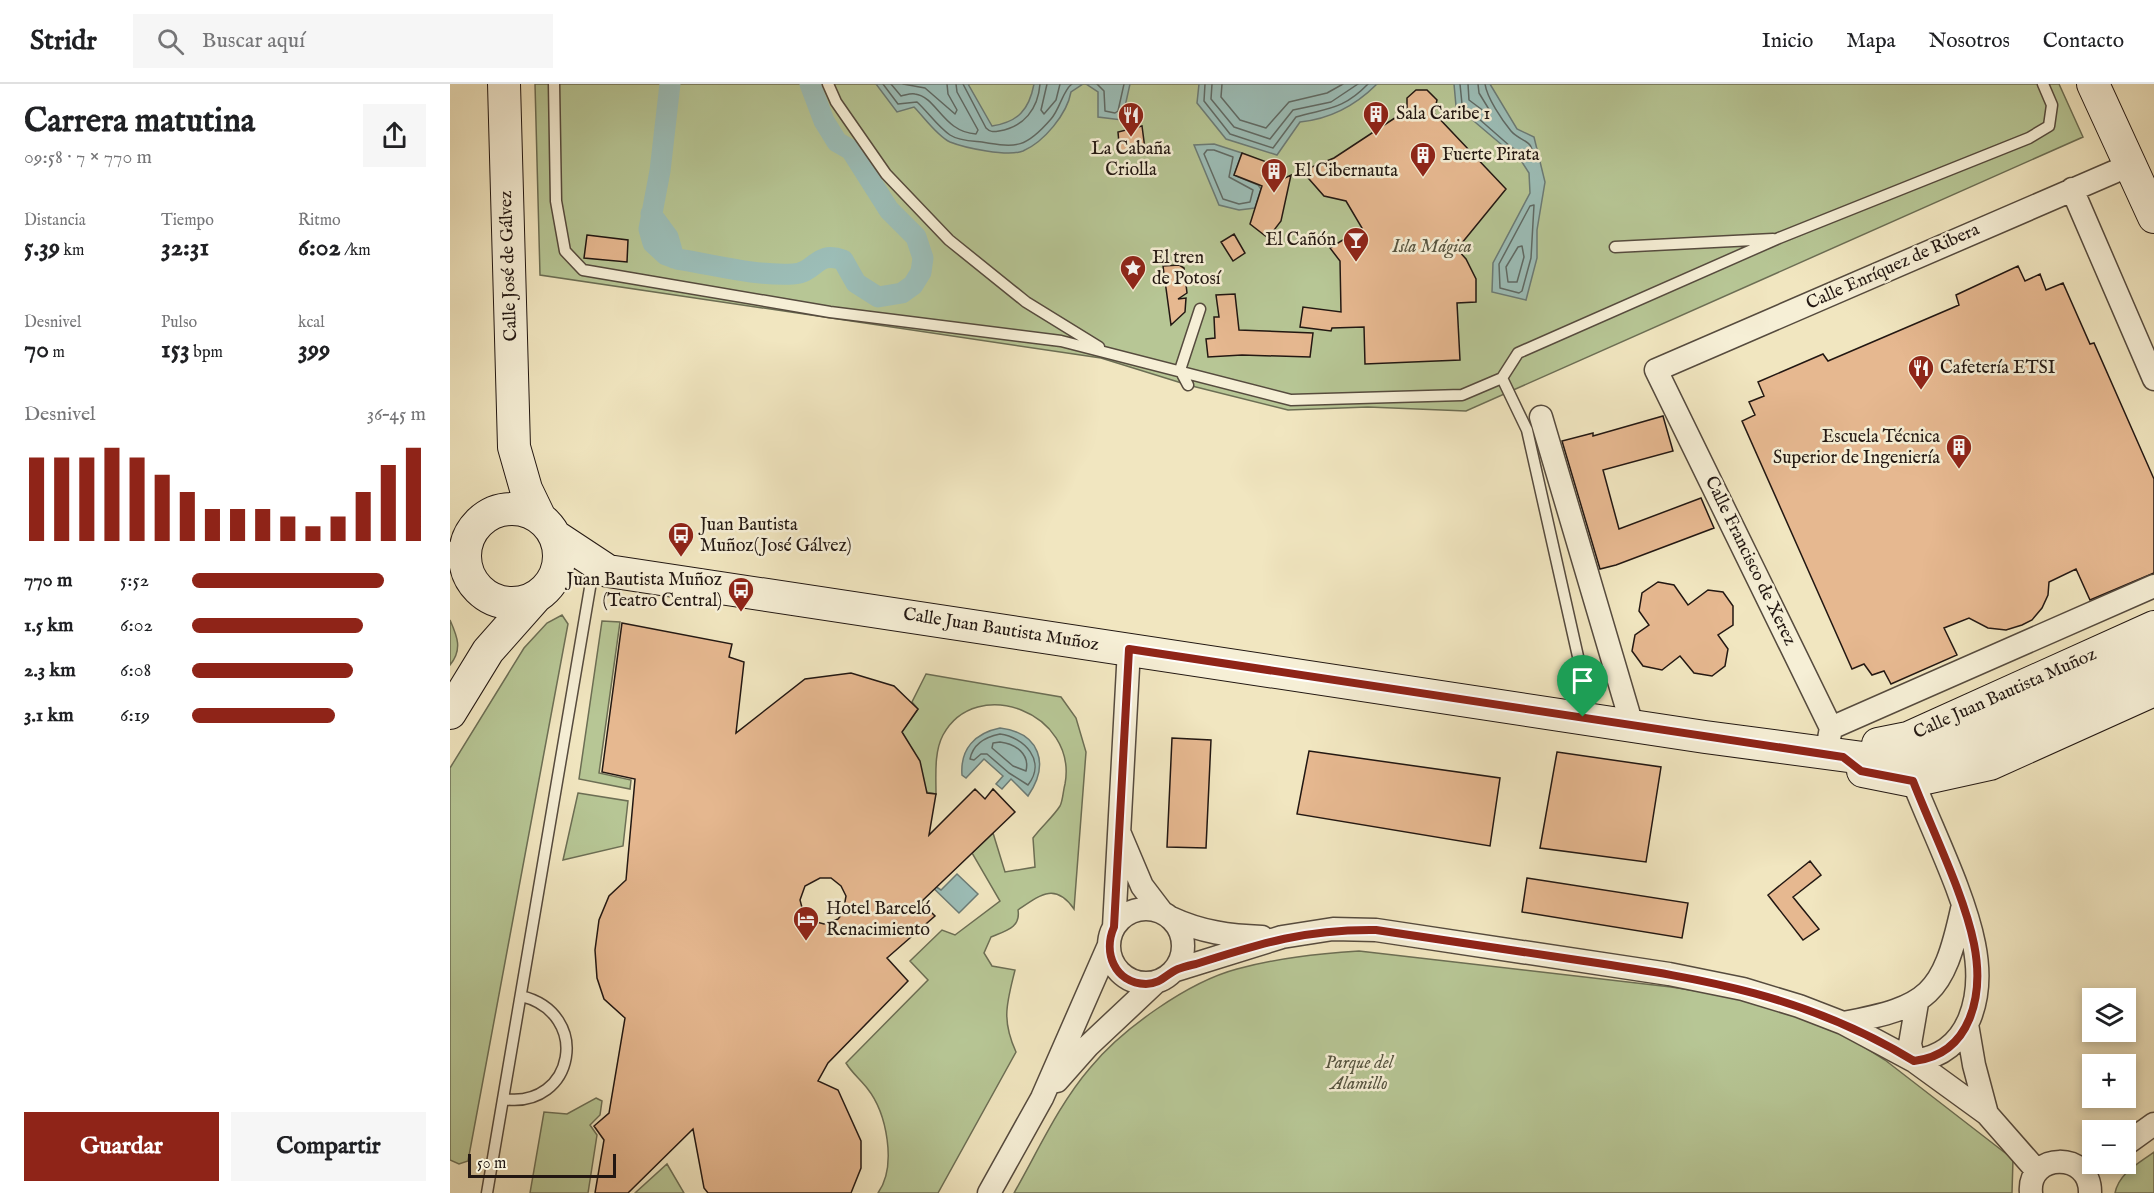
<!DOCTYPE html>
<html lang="es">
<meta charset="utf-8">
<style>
:root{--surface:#fff;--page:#f6f6f6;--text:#202124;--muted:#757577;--line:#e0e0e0;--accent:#8f2418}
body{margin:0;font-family:"IM FELL English",serif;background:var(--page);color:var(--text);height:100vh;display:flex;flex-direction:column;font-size:22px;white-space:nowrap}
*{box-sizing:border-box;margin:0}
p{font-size:20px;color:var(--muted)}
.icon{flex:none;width:33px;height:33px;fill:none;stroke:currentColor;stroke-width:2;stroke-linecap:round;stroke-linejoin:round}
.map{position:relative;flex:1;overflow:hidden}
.drawer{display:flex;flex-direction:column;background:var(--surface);width:450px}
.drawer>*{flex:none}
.controls{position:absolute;left:1632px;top:904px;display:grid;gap:12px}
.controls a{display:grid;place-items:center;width:54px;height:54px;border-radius:0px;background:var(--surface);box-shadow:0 3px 9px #0003;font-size:30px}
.scale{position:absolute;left:18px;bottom:15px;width:148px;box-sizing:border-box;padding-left:6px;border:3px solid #221712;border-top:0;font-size:16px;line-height:21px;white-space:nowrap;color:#221712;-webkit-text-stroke:4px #f6efd6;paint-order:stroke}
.pin{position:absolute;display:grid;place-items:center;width:51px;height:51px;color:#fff;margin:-62px -26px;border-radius:50% 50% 50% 0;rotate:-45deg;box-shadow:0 0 6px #0007}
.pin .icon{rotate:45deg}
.round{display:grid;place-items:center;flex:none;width:63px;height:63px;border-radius:0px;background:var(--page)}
.overview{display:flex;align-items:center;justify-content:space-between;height:102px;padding:0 24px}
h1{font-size:33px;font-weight:700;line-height:45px}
.figures{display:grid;grid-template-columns:repeat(3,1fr);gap:9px;height:102px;padding:6px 24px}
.figures div{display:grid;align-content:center}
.figures b{font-size:26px;font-weight:700}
.figures small{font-size:16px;font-weight:400}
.figures p{font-size:16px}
.chart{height:168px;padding:12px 24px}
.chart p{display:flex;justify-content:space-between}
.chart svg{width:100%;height:108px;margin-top:6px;stroke:var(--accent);stroke-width:6}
.action{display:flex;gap:12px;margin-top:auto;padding:12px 24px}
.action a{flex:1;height:69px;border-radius:0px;background:var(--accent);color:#fff;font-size:24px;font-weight:700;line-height:69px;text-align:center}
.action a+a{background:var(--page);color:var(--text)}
ul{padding:0 24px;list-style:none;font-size:20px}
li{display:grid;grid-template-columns:96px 72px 1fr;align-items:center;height:45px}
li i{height:15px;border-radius:8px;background:var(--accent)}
header{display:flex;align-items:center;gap:36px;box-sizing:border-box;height:84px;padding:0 30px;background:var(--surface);border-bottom:2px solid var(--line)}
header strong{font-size:28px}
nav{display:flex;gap:33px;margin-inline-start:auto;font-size:21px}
.search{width:420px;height:54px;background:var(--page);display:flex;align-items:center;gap:15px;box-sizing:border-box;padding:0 21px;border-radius:0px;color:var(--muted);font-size:22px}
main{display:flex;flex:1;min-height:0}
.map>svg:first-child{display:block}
.green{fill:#b7c695;stroke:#6c6e54;stroke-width:1.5}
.water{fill:#9cbeb8;stroke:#6b7b76;stroke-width:1.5}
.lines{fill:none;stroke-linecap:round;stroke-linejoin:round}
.shore{stroke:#5f6a65;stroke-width:1.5}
.canal{stroke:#9cbeb8;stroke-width:21}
.building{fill:#e6b890;stroke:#221712;stroke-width:1.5;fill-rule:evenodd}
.lane-casing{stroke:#564b3e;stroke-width:13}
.street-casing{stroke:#564b3e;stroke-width:25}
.secondary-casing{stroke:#221712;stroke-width:34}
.lane{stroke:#f6efd6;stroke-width:10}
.street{stroke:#f6efd6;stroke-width:22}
.secondary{stroke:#f6efd6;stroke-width:32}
.route-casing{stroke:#fff;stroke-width:12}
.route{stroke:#8f2418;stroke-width:8}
.labels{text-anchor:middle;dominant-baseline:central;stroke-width:5;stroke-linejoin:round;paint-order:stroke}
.poi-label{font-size:18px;fill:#221712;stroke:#f6efd6;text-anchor:start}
.park-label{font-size:18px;font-style:italic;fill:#565440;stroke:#f6efd6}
.street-label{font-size:18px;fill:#221712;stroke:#f6efd6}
</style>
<header>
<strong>Stridr</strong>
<div class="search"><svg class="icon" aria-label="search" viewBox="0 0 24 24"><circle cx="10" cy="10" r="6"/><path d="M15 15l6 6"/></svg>Buscar aquí</div>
<nav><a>Inicio</a><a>Mapa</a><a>Nosotros</a><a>Contacto</a></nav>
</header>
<main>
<section class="drawer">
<div class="overview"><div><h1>Carrera matutina</h1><p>09:58 · 7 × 770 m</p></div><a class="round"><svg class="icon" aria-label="share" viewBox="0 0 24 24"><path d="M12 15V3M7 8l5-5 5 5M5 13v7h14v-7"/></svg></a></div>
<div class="figures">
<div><p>Distancia</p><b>5.39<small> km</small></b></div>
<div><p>Tiempo</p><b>32:31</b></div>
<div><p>Ritmo</p><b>6:02<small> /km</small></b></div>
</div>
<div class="figures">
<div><p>Desnivel</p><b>70<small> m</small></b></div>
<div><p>Pulso</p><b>153<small> bpm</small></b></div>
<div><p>kcal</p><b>399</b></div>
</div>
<div class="chart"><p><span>Desnivel</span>36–45 m</p>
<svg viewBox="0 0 160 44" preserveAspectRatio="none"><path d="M5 44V10M15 44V10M25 44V10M35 44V6M45 44V10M55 44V17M65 44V24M75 44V31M85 44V31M95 44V31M105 44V34M115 44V38M125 44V34M135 44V24M145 44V13M155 44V6"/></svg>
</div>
<ul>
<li><b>770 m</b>5:52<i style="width:82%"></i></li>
<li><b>1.5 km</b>6:02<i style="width:73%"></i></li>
<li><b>2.3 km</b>6:08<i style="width:69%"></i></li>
<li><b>3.1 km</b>6:19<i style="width:61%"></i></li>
</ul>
<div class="action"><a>Guardar</a><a>Compartir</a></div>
</section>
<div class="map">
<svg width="1704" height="1109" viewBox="0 0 1704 1109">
<rect width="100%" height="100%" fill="#f1e6c0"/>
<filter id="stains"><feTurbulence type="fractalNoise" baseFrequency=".00333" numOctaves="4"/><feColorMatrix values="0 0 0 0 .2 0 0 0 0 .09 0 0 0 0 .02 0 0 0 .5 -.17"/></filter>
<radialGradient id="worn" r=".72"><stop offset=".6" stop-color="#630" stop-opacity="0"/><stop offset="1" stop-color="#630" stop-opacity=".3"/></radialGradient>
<path class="green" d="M85 0H1609L1633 53 1016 327 918 323 838 326 738 301 651 274 90 191Z
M112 531 118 540 18 1077 9 1080 0 1076V684L74 564 97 539Z
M0 536C7 552 13 565 0 581Z
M152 537 170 538 149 689 181 696 180 705 129 695Z
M476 590 611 613 626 634 636 668 624 825C605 798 590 811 568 826 571 844 555 847 541 853L534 869 542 882 565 886C557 919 551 935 566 968L488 1109H428C447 1082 437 1029 417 1004 410 995 402 989 396 979L478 896 460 877 492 846 505 851 550 817 522 769 543 749 555 788 585 783 583 754C591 743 603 733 610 722 613 716 613 707 615 700 628 629 526 590 493 651 484 668 486 691 486 710L475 708 450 650 468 625 462 618Z
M128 709 178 717 173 762 113 776Z
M909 867 1221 903 1286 913 1351 933 1400 954 1435 976 1563 1075 1562 1109H564C588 1067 609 1020 640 984 672 945 738 898 787 885 827 874 867 870 909 867Z
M146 1014 152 1017 150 1031 140 1041 147 1051 138 1109H80L94 1028 117 1030Z
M1704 1068V1109H1665C1669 1089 1688 1080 1704 1068Z
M217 1080 234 1109H185Z"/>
<path class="water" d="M426 0H518L542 42C568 38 579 26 584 0H633L621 8C617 30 594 58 573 67 558 73 515 64 500 58 487 52 474 33 464 23L447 28Z
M636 0H680L672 36 648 33V8Z
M749 0H927C905 22 881 35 850 38L827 71 776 55 747 19Z
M1004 0H1040L1067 45 1084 53 1095 98 1087 146V174L1076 216 1042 208 1043 179 1080 109 1079 89 1072 78 1006 22Z
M764 60 792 69 784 91 808 101 811 105 805 124 789 126 769 121 744 61Z
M550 644C590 649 600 680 578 712L561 695 552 705 546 700 553 692 534 675 516 694 512 691C510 665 525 649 550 644Z
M507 790 528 810 509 829 474 795 491 806Z"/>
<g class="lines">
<path class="shore" d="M433 0 448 20 467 18C478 28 488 43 500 51 509 57 522 57 532 58 567 64 576 64 601 35 610 25 613 6 622 0
M441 0 451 12C456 11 461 9 465 10 487 13 493 48 526 50L528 46 507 8 506 0
M453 0 475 4 505 30 507 26 498 10 497 0
M513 0 536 44C540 48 543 48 549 47 574 43 588 25 590 0
M597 0 591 26 594 30 606 16 610 0
M647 0 654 7 655 27 665 29 668 27 674 0
M755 0 754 17 780 50 823 64 846 33C877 24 893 26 918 0
M762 0 761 15 784 43 820 55 843 26 881 18 908 0
M772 0 771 13 790 36 816 44 839 18 877 9 893 0
M1010 0 1012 20 1061 63 1081 75C1087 56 1070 58 1061 47 1052 36 1037 14 1035 0
M1018 0 1019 16 1039 31 1040 27 1029 9 1028 0
M757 66H764L783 73 779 93 803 106 800 118 789 120 773 115 754 70Z
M1084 121 1081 174 1072 207 1069 209 1050 204 1049 180 1080 122Z
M1072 162 1074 173 1067 198H1058L1056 183 1068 163Z
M550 650C574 653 597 677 578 701L559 689 537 670H531L524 676 520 675C523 660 535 653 550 650Z
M550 658C566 660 580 670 576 687L563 682 542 664 543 659Z"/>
<path class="canal" d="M220 0 210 87 199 145 203 159 216 171 227 175C266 181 304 192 343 190 366 189 366 166 393 176L406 199 428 213 452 209 463 201 471 188 473 174 466 153 439 126 401 66 387 58 374 37 360 0
M201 130 218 153 224 174"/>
</g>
<path class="building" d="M966 6H977L987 16 984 29 1056 105 1007 165 1016 175 1026 195V218L1007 219 1010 276 915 280 914 243 882 244 881 247 850 243 853 223 891 228 890 177 880 164 912 144 896 117 874 112 852 87 884 74 957 26V14Z
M692 42 695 65 670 71 668 48Z
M792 69 830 83 835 94 841 91 831 137 818 154 800 140 812 102 784 91Z
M784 150 795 169 783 177 771 158Z
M137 151 178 156 177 178 134 174Z
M729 181 734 184 737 209 728 215 736 214 735 228 721 241 713 182Z
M1568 182 1575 197 1590 190 1596 206 1613 199 1640 260 1644 259 1704 395V489L1640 516 1626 485 1599 498 1598 511 1592 524 1582 536 1572 541 1556 546 1538 544 1519 534 1494 544 1507 571 1441 600 1434 587 1422 591 1414 580 1402 585 1292 337 1305 331 1299 318 1314 312 1308 298 1373 270 1378 277 1509 221 1506 211Z
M785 210 789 246 863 249 860 273 792 271 758 273 756 255 765 254 764 233H769L766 211Z
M1213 332 1223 367 1153 386 1169 445 1251 414 1264 444 1166 481 1150 485 1112 357 1143 349V352Z
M1208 498 1224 501 1238 521 1258 506 1273 508 1283 522V541L1268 551 1278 565 1275 582 1262 592 1244 589 1230 572 1212 586 1193 582 1182 567 1185 551 1199 541 1189 527 1192 509Z
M172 539 282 560 279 573 294 578 286 649 355 595 401 589 444 602 468 625 452 648 470 677 477 709 486 710 479 751 525 705 535 715 543 705 565 728 471 818 485 832 437 874 458 897 378 979 368 997 388 1006 411 1057V1084L401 1109H258L254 1104 243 1045 178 1109H145L154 1056 144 1042 159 1029 175 934 154 915 147 894 145 866 149 836 159 812 176 796 185 695 152 688ZM370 794H381L391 802 396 812 393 829 388 835 374 840 359 836 354 831 350 816 355 802Z
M722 654 761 656 756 764 717 763Z
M859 667 1050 694 1040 762 847 730Z
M1107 668 1211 683 1196 778 1090 764Z
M1360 777 1371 791 1343 813 1369 845 1353 856 1318 811Z
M1077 794 1238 819 1232 854 1072 828Z"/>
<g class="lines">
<g class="lane-casing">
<path id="lane" d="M104 0 106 117 115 167 133 186 380 228 611 257 841 316 1012 311 1052 294 1068 269 1329 154 1579 54 1599 42 1602 21 1593 0
M378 0 386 18 436 90 499 156 576 218 649 263
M1165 163 1323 155
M1052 294 1077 346 1136 608 1133 633
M738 301 730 286 750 225
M54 1015C125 1025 142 929 71 912
M37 1109 142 492"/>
</g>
<g class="street-casing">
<path id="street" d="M1622 105 1704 295
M1091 333 1182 641
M0 469 14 473
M1381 644 1704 502
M1376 671 1381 644 1206 286 1680 81
M1463 697C1482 746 1514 809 1524 860 1534 910 1522 970 1464 977L1460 960 1467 919
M670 750 692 802 711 827
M659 862a37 37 0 1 1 74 0a37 37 0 1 1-74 0Z
M721 834C751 848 780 852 812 853
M664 843 679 565
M726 886 832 853 883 845 926 846 1219 890 1293 905 1349 922 1393 939 1464 977 1537 1030 1587 1087
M1393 939C1479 923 1493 911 1512 825
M1517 940 1524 981 1537 1030
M607 997 638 962 705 899
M1676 1060 1704 1040
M539 1109 592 1014 659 861
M1581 1109C1577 1068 1641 1067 1640 1109"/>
</g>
<g class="secondary-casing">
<path id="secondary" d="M54 0 64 363 76 405 89 432
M1643 0 1704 133
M15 472a47 47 0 1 1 94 0a47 47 0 1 1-94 0Z
M105 452 158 487 1255 653 1428 676 1485 668 1516 659 1704 575
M0 629 38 567 85 514
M1428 660 1458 654 1704 543
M1413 687 1463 697 1540 680 1704 606"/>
</g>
<use href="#lane" class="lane"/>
<use href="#street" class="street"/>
<use href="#secondary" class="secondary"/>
</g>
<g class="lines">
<g class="route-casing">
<path id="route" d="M679 565 1393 673 1411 687 1463 697C1482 746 1514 810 1524 860 1534 910 1522 970 1464 977 1358 912 1255 895 1134 877 1065 867 996 856 926 846 856 845 812 859 746 880 740 881 734 883 728 885 716 890 711 900 696 900 664 899 653 868 664 843Z"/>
</g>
<use href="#route" class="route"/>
</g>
<defs>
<g id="building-pin" transform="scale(1.35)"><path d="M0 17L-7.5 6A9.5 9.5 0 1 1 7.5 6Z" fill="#8f2418" stroke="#f6efd6"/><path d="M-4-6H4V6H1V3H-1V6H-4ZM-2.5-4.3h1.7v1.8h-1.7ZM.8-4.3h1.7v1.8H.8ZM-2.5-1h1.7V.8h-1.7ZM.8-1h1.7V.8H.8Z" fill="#fff"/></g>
<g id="restaurant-pin" transform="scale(1.35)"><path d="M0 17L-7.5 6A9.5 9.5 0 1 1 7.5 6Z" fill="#8f2418" stroke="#f6efd6"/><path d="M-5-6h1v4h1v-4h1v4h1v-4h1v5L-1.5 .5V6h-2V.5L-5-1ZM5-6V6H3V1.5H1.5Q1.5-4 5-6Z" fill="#fff"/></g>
<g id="bar-pin" transform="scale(1.35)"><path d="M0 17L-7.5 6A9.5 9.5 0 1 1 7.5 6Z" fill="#8f2418" stroke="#f6efd6"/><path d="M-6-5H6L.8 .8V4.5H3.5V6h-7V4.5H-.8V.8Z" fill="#fff"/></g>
<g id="sight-pin" transform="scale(1.35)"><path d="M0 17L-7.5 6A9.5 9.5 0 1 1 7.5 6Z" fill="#8f2418" stroke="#f6efd6"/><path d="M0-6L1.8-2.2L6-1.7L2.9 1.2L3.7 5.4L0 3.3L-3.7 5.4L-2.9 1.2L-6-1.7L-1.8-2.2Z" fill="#fff"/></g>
<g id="bus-pin" transform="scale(1.35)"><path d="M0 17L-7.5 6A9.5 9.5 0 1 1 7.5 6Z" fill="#8f2418" stroke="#f6efd6"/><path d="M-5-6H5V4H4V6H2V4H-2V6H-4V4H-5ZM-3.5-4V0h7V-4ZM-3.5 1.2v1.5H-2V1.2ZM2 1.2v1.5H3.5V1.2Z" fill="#fff"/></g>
<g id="hotel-pin" transform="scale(1.35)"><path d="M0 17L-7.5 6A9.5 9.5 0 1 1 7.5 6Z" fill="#8f2418" stroke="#f6efd6"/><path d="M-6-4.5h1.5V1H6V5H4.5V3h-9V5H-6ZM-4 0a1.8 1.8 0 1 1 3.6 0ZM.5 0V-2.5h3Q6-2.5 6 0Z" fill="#fff"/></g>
</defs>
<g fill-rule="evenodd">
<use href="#building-pin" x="926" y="30"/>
<use href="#restaurant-pin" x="681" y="31"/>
<use href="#building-pin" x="973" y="71"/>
<use href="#building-pin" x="824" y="87"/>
<use href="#bar-pin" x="906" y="156"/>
<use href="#sight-pin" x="683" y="184"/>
<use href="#restaurant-pin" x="1471" y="284"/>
<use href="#building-pin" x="1509" y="363"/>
<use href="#bus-pin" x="231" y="451"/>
<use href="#bus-pin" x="291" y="506"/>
<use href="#hotel-pin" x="356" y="835"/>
</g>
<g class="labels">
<g class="poi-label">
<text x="946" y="30">Sala Caribe 1</text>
<text x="681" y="65" text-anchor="middle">La Cabaña<tspan x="681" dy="21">Criolla</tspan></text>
<text x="992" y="71">Fuerte Pirata</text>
<text x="844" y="87">El Cibernauta</text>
<text x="886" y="156" text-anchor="end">El Cañón</text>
<text x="702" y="174">El tren<tspan x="702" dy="21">de Potosí</tspan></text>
<text x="1490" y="284">Cafetería ETSI</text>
<text x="1490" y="353" text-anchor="end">Escuela Técnica<tspan x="1490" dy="21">Superior de Ingeniería</tspan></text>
<text x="250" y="441">Juan Bautista<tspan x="250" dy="21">Muñoz(José Gálvez)</tspan></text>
<text x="272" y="496" text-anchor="end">Juan Bautista Muñoz<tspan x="272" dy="21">(Teatro Central)</tspan></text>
<text x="376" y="825">Hotel Barceló<tspan x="376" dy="21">Renacimiento</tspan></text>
</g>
<g class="park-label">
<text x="982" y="163">Isla Mágica</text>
<text x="909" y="979">Parque del<tspan x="909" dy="21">Alamillo</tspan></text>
</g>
<g class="street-label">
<text transform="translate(59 182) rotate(-92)">Calle José de Gálvez</text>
<text transform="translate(1443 183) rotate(-24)">Calle Enríquez de Ribera</text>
<text transform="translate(1300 477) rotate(64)">Calle Francisco de Xerez</text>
<text transform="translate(551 546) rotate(9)">Calle Juan Bautista Muñoz</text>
<text transform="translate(1555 610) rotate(-24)">Calle Juan Bautista Muñoz</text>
</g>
</g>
<rect width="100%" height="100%" filter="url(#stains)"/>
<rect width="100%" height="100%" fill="url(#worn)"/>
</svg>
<div class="controls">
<a><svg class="icon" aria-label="layers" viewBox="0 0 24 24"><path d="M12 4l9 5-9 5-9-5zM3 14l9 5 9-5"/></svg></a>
<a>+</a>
<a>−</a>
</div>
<div class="scale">50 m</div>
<div class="pin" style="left:1133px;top:633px;background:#1e9e55"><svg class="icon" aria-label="arrive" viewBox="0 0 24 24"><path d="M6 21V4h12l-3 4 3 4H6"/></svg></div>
</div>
</main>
